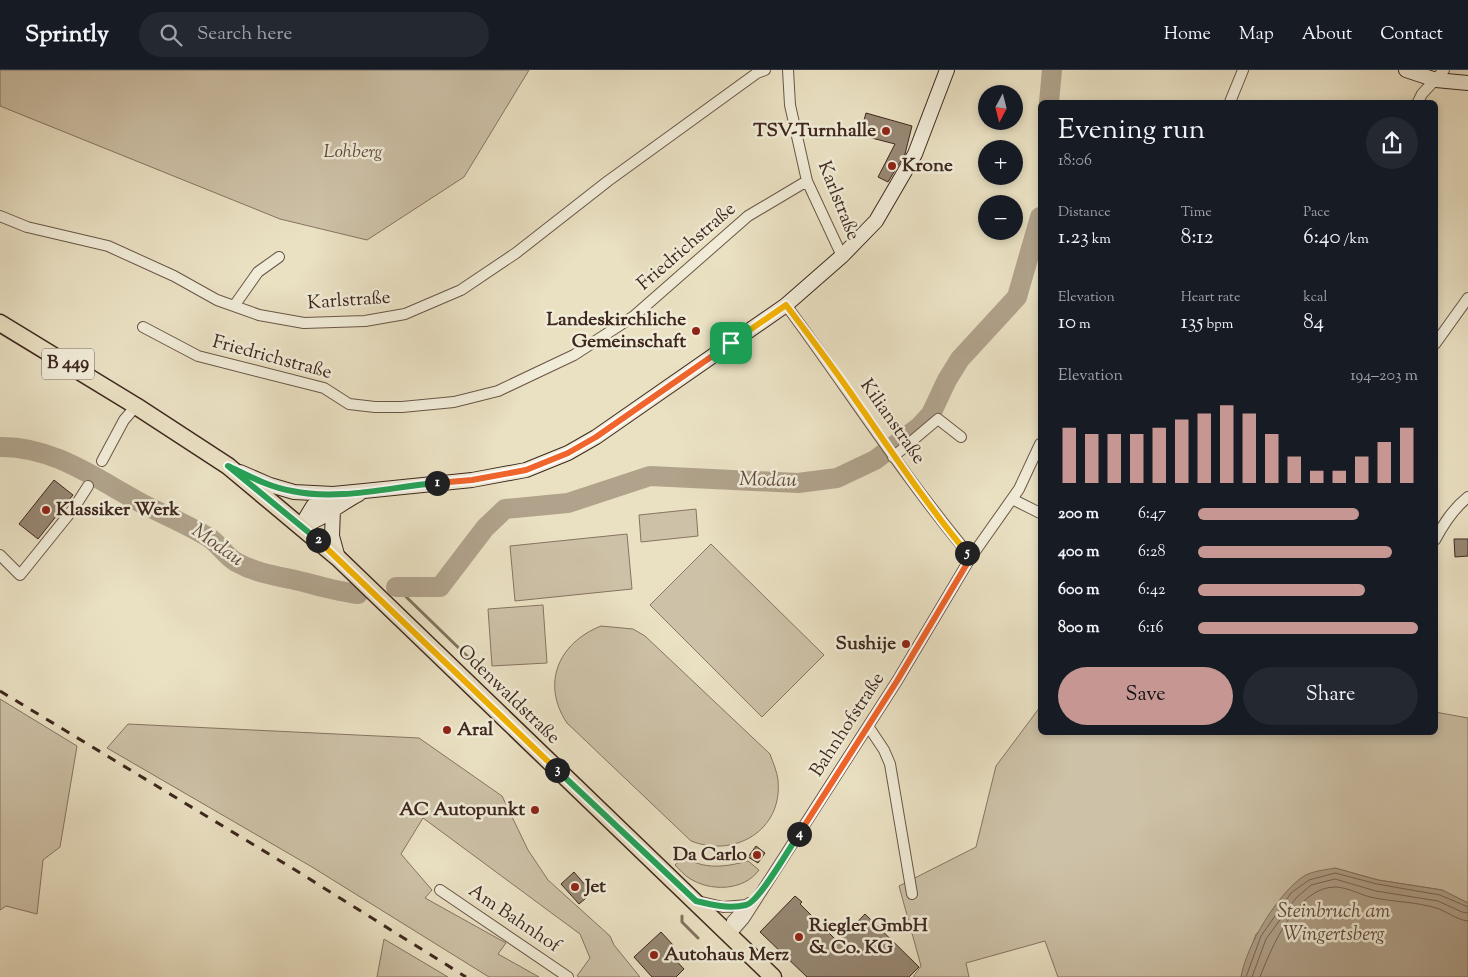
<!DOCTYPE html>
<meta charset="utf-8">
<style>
:root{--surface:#171b24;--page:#242831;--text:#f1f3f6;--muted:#9ea1a6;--line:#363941;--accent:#c59692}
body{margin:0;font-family:"Sorts Mill Goudy",serif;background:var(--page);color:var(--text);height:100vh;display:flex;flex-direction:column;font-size:19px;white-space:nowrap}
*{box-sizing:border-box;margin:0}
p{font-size:16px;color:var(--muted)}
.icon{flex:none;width:28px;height:28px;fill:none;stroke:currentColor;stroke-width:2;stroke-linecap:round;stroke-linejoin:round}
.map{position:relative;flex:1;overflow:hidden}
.details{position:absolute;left:1038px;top:30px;width:400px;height:635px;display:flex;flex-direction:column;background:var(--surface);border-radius:8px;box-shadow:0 2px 8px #0003}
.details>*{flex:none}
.needle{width:32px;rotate:187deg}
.controls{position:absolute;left:978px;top:15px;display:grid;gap:10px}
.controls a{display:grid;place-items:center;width:45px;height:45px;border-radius:50%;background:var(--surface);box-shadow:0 2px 8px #0003;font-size:25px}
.pin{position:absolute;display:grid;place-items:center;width:42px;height:42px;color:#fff;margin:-21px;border-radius:10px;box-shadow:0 2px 8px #0006}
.km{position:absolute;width:25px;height:25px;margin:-12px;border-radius:50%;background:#222;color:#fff;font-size:14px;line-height:25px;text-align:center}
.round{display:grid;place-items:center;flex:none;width:52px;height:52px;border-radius:26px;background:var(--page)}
.overview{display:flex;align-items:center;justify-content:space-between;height:85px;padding:0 20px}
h1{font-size:28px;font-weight:600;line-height:38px}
.metrics{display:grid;grid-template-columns:repeat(3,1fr);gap:8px;height:85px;padding:5px 20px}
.metrics div{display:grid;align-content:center}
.metrics b{font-size:21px;font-weight:600}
.metrics small{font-size:14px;font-weight:400}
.metrics p{font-size:14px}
.chart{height:140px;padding:10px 20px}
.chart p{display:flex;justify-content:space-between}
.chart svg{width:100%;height:90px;margin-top:5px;stroke:var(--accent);stroke-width:6}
.button{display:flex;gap:10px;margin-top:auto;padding:10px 20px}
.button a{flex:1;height:58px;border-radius:30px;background:var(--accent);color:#111;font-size:20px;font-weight:600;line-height:58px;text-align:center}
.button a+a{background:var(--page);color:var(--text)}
ul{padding:0 20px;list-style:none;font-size:16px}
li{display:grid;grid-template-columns:80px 60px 1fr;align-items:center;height:38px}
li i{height:12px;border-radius:6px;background:var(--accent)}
header{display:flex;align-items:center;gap:30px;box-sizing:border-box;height:70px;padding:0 25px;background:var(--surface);border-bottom:1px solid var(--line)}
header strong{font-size:24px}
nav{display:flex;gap:28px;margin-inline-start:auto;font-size:18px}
.search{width:350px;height:45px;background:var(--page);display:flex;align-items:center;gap:12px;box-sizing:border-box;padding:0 18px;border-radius:28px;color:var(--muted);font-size:19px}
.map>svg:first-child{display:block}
.green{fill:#cdc1a7;stroke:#867462}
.water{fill:#b0a28b;stroke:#82715f}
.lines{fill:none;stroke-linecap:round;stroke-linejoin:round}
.shore{stroke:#776454;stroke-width:1}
.stream{stroke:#82715f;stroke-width:3}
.river{stroke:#b0a28b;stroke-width:20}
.building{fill:#978874;stroke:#3e271e}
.street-casing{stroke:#695647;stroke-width:12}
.secondary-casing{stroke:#3e271e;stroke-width:16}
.primary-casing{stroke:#3e271e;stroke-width:19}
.street{stroke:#f1ecd8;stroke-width:10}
.secondary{stroke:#f1ecd8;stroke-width:14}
.primary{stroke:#eae1c3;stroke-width:16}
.rail{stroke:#3e271e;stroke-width:3;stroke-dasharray:9 9;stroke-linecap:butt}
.split-1-casing{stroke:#fff;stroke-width:10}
.split-2-casing{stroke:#fff;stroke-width:10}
.split-3-casing{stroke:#fff;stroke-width:10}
.split-4-casing{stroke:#fff;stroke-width:10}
.split-5-casing{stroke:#fff;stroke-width:10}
.split-6-casing{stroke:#fff;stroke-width:10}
.split-1{stroke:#f0652b;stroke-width:6}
.split-2{stroke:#22a559;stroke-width:6}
.split-3{stroke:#f5b400;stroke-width:6}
.split-4{stroke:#22a559;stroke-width:6}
.split-5{stroke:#f0652b;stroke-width:6}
.split-6{stroke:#f5b400;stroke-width:6}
.poi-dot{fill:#8f2418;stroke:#f1ecd8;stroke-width:2}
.labels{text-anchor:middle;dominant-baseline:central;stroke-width:5;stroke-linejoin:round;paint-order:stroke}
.shield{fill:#f1ecd8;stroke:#746256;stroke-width:1}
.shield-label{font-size:18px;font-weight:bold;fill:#3e271e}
.poi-label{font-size:19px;font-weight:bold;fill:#3e271e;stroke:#f1ecd8;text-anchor:start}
.park-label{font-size:19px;font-style:italic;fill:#624e40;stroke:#f1ecd8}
.street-label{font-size:19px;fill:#3e271e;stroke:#f1ecd8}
.water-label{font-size:20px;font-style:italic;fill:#604c3f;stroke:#f1ecd8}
</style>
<header>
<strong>Sprintly</strong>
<div class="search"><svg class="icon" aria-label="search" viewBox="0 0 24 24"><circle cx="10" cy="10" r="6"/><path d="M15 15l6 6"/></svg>Search here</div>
<nav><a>Home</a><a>Map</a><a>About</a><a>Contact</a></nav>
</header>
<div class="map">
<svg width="1468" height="907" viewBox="0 0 1468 907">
<rect width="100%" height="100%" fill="#eae1c3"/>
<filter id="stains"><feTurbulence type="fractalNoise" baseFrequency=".004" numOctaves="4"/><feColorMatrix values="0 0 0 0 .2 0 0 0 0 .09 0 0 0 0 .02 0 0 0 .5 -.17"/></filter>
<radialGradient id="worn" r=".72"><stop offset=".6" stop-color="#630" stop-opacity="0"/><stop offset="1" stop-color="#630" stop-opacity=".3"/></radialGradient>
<path class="green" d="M0 0H529L464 107 367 170 280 149 0 36Z
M696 439 698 466 641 472 639 445Z
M627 464 632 519 515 531 510 476Z
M711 474 824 585 762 647 650 535Z
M543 535 547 593 492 596 488 539Z
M601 556 633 559 645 566 770 684C773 693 777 701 778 710 783 761 734 788 691 771L567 653C541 614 558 573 601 556Z
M0 629 77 676 60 777 43 790 37 844 6 836 0 840Z
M1040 637V662H1435V642L1468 648V833L1442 820 1378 810 1335 798 1256 864 1241 907H1058L1045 871 966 893 969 907H913L921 896 899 816 976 777 996 696Z
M128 654 419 668 502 726 528 780 548 810 610 866 614 875 640 907H579L577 906 590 888 580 864 423 748 401 784 432 820 425 828 506 873 498 884 539 907H489L312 797 107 678Z
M684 787C705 800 725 797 748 791L759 800C744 821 710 822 689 808 684 805 679 799 675 795Z
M384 869 448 907H377Z"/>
<path class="water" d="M1335 798 1378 810 1442 820 1468 833V907H1241C1246 876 1278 823 1304 806 1312 801 1325 800 1335 798Z"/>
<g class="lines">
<path class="shore" d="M1246 907 1261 866 1291 823 1309 810 1335 803 1377 814 1440 825 1468 837
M1252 907 1266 869 1296 828 1311 815 1335 809 1376 821 1438 831 1462 842 1468 843
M1260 907C1271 878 1297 817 1335 817 1348 817 1362 826 1375 828 1395 832 1417 832 1436 838 1447 841 1456 850 1468 851"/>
<path class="stream" d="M396 517 468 587
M682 846V852L698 868"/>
<path class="river" d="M1049 32 1052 0
M0 377C54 376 98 410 143 434 166 446 189 455 211 469 220 476 227 487 236 492 254 502 271 505 291 509 313 514 334 521 358 524
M396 517H440L485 458 505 439 568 433 650 406 798 413 837 408 875 390 919 357 931 344 947 310 960 289 1017 227 1040 147"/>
</g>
<path class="building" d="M866 43 912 56 905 84 888 112 878 107 895 74 860 65Z
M54 410 73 425 38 469 19 454Z
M1454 469H1468V486L1455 487Z
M756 776 765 783 758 793 748 787Z
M574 802 592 823 579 834 561 814Z
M795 826 802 832 800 834 838 872 865 844 919 897 909 907H807L760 862Z
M661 862 674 876 668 882 684 899 676 907H652L634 887Z"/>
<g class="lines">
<g class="street-casing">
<path id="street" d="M788 0 790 35 807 111 842 186
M1230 32 1243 0
M1418 32 1422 24 1444 0
M0 146 27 157 108 176 174 206 217 230 259 245 304 253 365 251 405 244 461 220 516 183 608 111 757 3 765 0
M786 235C848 319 904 407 971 487
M234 236 258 202 279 187
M143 257 198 286 324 318 349 334 375 337H402L454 332 498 321 574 285 634 246 748 146 807 111
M1435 274 1468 228
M893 387 938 349 961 367
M102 391 124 350 136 336
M1012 429 1040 443
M1435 470C1444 453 1453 439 1468 427
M0 485 20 505 74 438 88 416
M868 656 884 680 890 694 912 824
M440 820 568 907
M697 831 723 837 747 835
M730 865 744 849 897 611 971 487 1019 419 1040 374
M730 865 732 851 749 833"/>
</g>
<g class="secondary-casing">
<path id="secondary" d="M1406 0 1436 10 1468 13
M240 402 270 415 294 422 333 424 364 421 472 410 526 400 568 383 596 367 786 235 842 186 876 151 915 84 947 0
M333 439 332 466 338 488
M301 456C323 450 339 434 359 424
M301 456 313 436 333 424"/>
</g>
<g class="primary-casing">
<path id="primary" d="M0 253 136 336 228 396 338 488 773 907"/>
</g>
<use href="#street" class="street"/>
<use href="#secondary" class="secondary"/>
<use href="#primary" class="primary"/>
<path class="rail" d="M0 621 292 798 466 907"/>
</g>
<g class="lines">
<g class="split-1-casing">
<path id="split-1" d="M437 413 472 410 526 400 568 383 596 367 731 273"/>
</g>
<g class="split-2-casing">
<path id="split-2" d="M318 470 228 396C249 406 269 417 292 421 339 431 390 417 437 413"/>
</g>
<g class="split-3-casing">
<path id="split-3" d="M318 470 557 700"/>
</g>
<g class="split-4-casing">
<path id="split-4" d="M557 700 696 831C712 835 729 839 746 835 759 832 790 777 799 764"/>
</g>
<g class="split-5-casing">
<path id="split-5" d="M799 764 897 611 971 487 967 483"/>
</g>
<g class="split-6-casing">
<path id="split-6" d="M731 273 786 235C808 264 829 292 850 322 888 376 924 431 967 483"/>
</g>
<use href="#split-1" class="split-1"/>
<use href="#split-2" class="split-2"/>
<use href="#split-3" class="split-3"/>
<use href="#split-4" class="split-4"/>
<use href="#split-5" class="split-5"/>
<use href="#split-6" class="split-6"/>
</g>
<g class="poi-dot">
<circle cx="886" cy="61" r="5"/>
<circle cx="892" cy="96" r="5"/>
<circle cx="696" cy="261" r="5"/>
<circle cx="46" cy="440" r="5"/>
<circle cx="906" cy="574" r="5"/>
<circle cx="447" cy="660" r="5"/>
<circle cx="535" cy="740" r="5"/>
<circle cx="757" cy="785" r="5"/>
<circle cx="575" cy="817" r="5"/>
<circle cx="799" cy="867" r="5"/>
<circle cx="654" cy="885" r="5"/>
</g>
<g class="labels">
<rect class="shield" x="42" y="278.5" width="52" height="31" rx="4"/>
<g class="shield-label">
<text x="68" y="294">B 449</text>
</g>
<g class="poi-label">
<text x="876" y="61" text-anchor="end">TSV-Turnhalle</text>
<text x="902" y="96">Krone</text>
<text x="686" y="250" text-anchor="end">Landeskirchliche<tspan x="686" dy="22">Gemeinschaft</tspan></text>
<text x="56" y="440">Klassiker Werk</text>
<text x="896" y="574" text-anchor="end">Sushije</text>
<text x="457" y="660">Aral</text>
<text x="525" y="740" text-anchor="end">AC Autopunkt</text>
<text x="747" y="785" text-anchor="end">Da Carlo</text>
<text x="585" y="817">Jet</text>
<text x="809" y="856">Riegler GmbH<tspan x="809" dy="22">&amp; Co. KG</tspan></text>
<text x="664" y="885">Autohaus Merz</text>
</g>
<g class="park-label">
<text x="353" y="82">Lohberg</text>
</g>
<g class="street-label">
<text transform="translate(838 131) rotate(68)">Karlstraße</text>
<text transform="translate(687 177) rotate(-41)">Friedrichstraße</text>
<text transform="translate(349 231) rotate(-4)">Karlstraße</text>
<text transform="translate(272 288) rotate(15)">Friedrichstraße</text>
<text transform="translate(892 352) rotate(55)">Kilianstraße</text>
<text transform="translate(508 625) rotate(44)">Odenwaldstraße</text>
<text transform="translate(848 655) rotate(-57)">Bahnhofstraße</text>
<text transform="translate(514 849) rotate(34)">Am Bahnhof</text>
</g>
<g class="water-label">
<text transform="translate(768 411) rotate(1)">Modau</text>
<text transform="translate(217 476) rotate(35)">Modau</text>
<text x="1334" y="842">Steinbruch am<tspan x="1334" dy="23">Wingertsberg</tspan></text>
</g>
</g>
<rect width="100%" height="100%" filter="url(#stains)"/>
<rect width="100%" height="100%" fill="url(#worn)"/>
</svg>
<div class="controls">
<a><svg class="needle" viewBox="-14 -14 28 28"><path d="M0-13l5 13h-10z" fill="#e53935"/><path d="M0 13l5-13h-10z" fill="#9ea1a6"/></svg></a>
<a>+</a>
<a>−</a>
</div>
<div class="pin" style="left:731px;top:273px;background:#1e9e55"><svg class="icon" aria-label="arrive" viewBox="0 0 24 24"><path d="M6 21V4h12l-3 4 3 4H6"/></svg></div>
<b class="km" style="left:437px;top:413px">1</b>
<b class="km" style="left:318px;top:470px">2</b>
<b class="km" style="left:557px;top:700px">3</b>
<b class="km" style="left:799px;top:764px">4</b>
<b class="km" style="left:967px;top:483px">5</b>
<section class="details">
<div class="overview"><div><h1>Evening run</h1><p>18:06</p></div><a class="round"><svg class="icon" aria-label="share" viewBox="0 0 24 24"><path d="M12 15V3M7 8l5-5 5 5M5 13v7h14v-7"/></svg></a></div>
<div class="metrics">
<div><p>Distance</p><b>1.23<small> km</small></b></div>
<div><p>Time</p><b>8:12</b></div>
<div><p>Pace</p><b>6:40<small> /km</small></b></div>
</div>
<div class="metrics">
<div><p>Elevation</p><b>10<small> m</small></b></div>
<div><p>Heart rate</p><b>135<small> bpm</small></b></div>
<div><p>kcal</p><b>84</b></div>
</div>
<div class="chart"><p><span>Elevation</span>194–203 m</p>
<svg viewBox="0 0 160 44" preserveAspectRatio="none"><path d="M5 44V17M15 44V20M25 44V20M35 44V20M45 44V17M55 44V13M65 44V10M75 44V6M85 44V10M95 44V20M105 44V31M115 44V38M125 44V38M135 44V31M145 44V24M155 44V17"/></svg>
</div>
<ul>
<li><b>200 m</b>6:47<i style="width:73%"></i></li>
<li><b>400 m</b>6:28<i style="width:88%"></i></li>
<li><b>600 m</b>6:42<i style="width:76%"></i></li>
<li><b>800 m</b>6:16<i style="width:100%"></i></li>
</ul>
<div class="button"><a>Save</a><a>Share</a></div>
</section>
</div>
